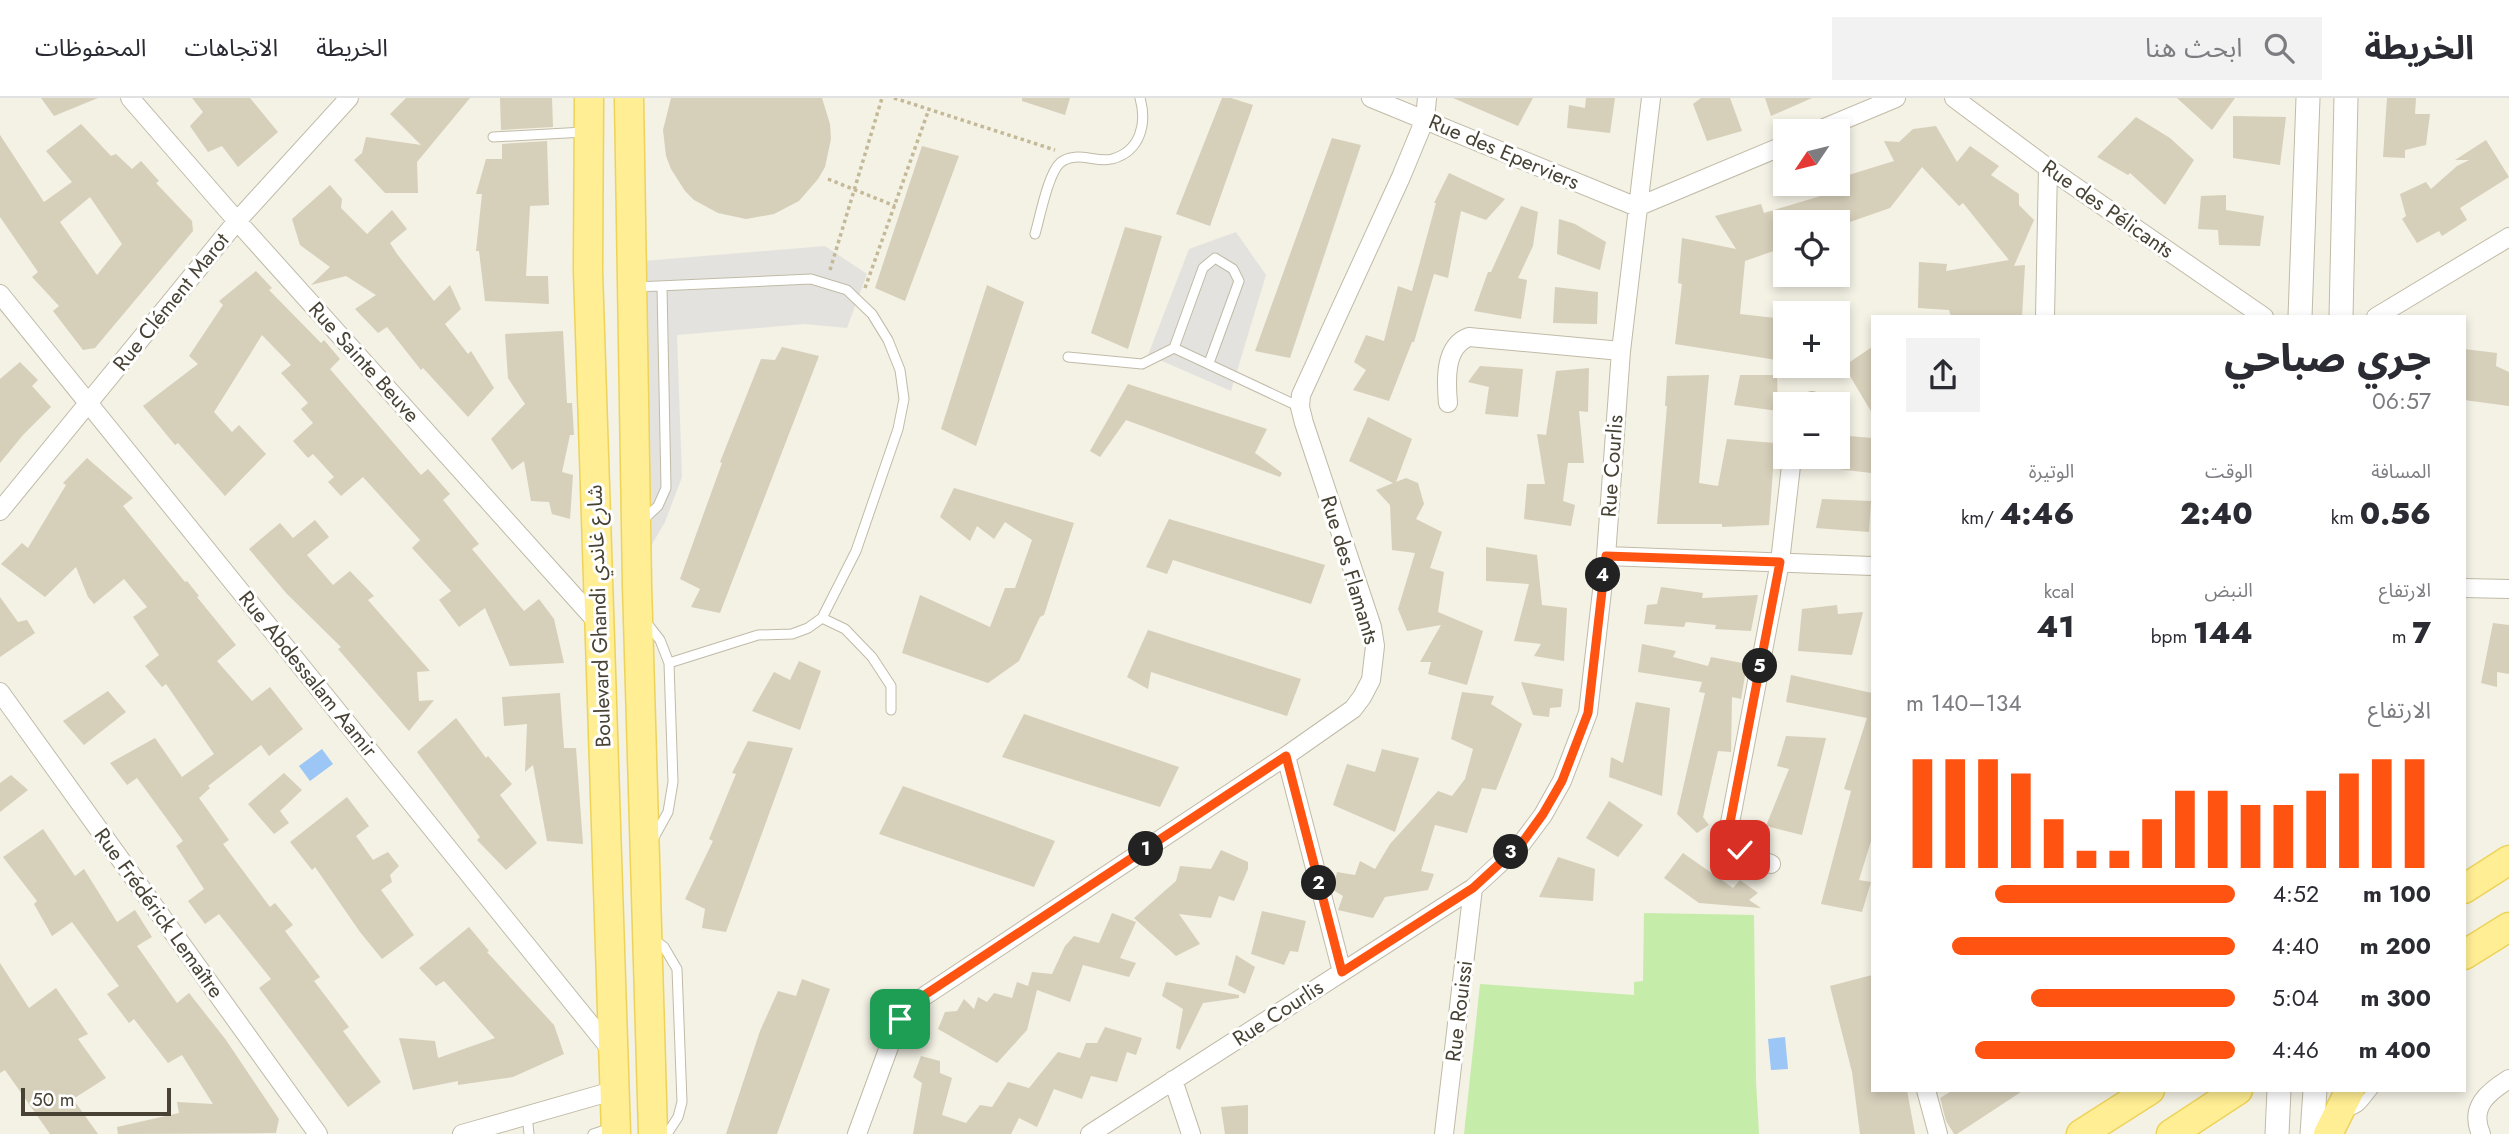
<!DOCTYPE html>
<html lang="ar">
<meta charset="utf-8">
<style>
:root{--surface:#fff;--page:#f2f2f3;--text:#2b2b33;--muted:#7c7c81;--line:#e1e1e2;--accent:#ff5311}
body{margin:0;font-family:Jost,"Noto Sans Arabic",sans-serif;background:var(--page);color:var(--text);direction:rtl;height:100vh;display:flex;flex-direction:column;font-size:26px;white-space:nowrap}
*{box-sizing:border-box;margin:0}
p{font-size:23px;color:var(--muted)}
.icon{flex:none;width:38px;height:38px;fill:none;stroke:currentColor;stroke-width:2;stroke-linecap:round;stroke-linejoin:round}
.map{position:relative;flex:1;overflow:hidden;direction:ltr}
.panel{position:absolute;left:1871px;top:217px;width:595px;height:777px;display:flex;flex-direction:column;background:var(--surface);border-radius:0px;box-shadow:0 4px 10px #0003;direction:rtl}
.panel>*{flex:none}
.needle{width:46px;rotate:235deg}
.tools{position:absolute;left:1773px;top:21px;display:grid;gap:14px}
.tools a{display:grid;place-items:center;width:77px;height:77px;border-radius:0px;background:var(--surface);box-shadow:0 4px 10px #0003;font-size:35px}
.scale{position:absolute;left:21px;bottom:18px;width:150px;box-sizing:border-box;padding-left:7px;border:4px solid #474234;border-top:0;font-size:19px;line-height:24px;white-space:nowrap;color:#474234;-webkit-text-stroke:5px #fff;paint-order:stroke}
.pin{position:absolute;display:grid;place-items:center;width:60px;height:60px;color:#fff;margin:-30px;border-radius:14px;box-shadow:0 4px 10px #0006}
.km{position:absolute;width:35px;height:35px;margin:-18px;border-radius:50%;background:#222;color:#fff;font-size:19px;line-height:35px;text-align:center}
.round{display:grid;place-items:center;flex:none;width:74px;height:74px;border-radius:0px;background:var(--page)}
.summary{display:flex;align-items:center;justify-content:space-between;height:119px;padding:0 35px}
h1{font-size:38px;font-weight:800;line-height:52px}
.metrics{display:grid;grid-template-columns:repeat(3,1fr);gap:10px;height:119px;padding:7px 35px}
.metrics div{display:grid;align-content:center}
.metrics b{font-size:30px;font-weight:800}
.metrics small{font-size:19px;font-weight:400}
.metrics p{font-size:19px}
.chart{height:196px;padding:14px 35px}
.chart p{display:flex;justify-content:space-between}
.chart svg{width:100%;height:126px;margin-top:7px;stroke:var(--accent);stroke-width:6}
ul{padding:0 35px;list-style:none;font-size:23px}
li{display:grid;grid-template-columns:112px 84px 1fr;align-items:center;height:52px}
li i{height:18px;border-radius:9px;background:var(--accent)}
header{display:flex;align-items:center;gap:42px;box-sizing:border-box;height:98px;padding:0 35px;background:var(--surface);border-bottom:2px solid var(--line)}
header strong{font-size:33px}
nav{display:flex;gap:38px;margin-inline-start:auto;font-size:24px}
.search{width:490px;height:63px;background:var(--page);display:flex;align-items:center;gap:18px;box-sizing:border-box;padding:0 24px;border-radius:0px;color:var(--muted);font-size:26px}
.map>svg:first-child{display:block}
.green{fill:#c6ecaa}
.parking{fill:#e4e2de}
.water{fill:#9cc6f6}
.building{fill:#d6cfba;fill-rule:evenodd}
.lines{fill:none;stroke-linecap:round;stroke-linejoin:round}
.service-casing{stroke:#c0bba7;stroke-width:11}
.minor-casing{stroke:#c0bba7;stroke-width:20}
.tertiary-casing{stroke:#c0bba7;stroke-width:25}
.primary-casing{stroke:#edd35a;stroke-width:31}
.path{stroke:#c3b997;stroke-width:3.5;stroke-dasharray:3.5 3.5;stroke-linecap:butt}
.service{stroke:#fff;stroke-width:9}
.minor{stroke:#fff;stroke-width:18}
.tertiary{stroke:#fff;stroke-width:23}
.primary{stroke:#ffee93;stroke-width:28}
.route-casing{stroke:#fff;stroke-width:14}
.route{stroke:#ff5311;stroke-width:9}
.labels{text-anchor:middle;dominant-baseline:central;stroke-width:6;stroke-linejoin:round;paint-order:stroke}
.street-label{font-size:21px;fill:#474234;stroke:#fff}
</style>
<header>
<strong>الخريطة</strong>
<div class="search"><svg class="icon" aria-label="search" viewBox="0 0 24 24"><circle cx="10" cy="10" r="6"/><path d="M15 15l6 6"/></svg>ابحث هنا</div>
<nav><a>الخريطة</a><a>الاتجاهات</a><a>المحفوظات</a></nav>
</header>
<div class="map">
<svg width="2509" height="1036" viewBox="0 0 2509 1036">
<rect width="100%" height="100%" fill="#f4f1e5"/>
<path class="green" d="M1644 815 1754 817 1756 983 1759 1036H1464L1480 886 1634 897V884L1643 883Z"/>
<path class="parking" d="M1236 134 1266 177 1231 293 1148 257 1189 151Z
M825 148 867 176 847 230 804 226 677 237 682 379 665 424 651 448 643 163Z"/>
<path class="water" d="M322 651 333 666 310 683 299 668Z
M1785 939 1788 971 1771 972 1768 941Z"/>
<path class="building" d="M41 0H98L54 18Z
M192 0H250L278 34 238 69 222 48 208 54 190 28 203 14Z
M406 0H470L417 64 418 95H385L354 62 362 55 366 39 421 47 390 16Z
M500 0H552L553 29 501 32Z
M671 0H822L830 26 831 41 825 69 818 81 799 103 774 116 746 121 718 115 694 102 685 93 671 71 666 58 663 32Z
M1022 0H1070L1065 17 1022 3Z
M1222 0H1231L1253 7 1210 128 1176 116Z
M1453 0H1533L1518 28Z
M1586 0H1615L1610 35 1567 30 1569 7 1585 10Z
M1701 0H1730L1742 33 1707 43 1693 6Z
M1765 0H1812L1771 18Z
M2177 0H2235L2212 32Z
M2387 0H2416L2415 16H2430L2426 47 2405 52V60L2383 59Z
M2233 18 2286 19 2280 67 2233 60Z
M2136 19 2170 40 2194 62 2165 107 2130 75 2128 77 2097 59Z
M81 26 111 58 116 56 132 71 141 63 159 83 156 85 192 123 193 133 95 250 83 252 53 213 59 208 32 179 38 174 0 119V37L44 104 72 84 46 53ZM90 99 122 146 97 177 60 124Z
M1936 28 1957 64 1970 48 1999 68 1991 77 2019 96V107L2034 122 2014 168 2025 167 2022 219H1951L1949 212 1918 210 1919 164 1947 166 1946 173 2009 162 1963 105 1959 108 1922 69 1890 110 1850 124H1785V149L1745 163 1740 216 1785 221V256L1777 255V262L1675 246 1682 186 1678 185 1682 140 1736 151 1715 118 1761 106 1764 115 1844 91 1839 80 1894 63 1884 43 1899 44 1913 31Z
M1332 40 1361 47 1290 260 1255 253Z
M2486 42 2509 79 2460 110 2467 122 2442 138 2439 133 2417 145 2402 121 2406 118 2400 96 2426 84 2431 91 2457 68 2469 62H2455Z
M547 43 549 107 530 108 526 178H548L549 206 485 203 479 153H476L482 96H476L486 61H502V46Z
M922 48 959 58 905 203 875 190Z
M1449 75 1505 101 1486 122 1461 113 1448 180 1434 176 1414 244H1412L1389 303 1353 292 1366 272 1354 264 1366 237 1384 243 1398 188 1412 193 1436 105H1434Z
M330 87 342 101 341 110 367 136 392 112 407 131 390 145 397 156 434 203 450 187 461 211 445 226 468 256 471 253 494 290 468 319 423 270 421 272 387 229 378 235 355 211 376 197 346 178 311 187 330 169 300 147 292 121Z
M2226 97V112L2264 118 2260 148 2219 147 2218 132 2198 131 2201 98Z
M1521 108 1538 114 1533 148 1518 180 1527 182 1521 221 1474 213 1488 174H1491Z
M1559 121 1575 126 1606 144 1600 172 1557 156Z
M1125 129 1162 138 1128 251 1091 235Z
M256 173 272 190 269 192 321 245 324 242 340 261 330 271 421 377 428 371 450 396 443 402 479 446 472 451 524 513 539 501 554 521 564 565 510 568 485 510 459 529 439 502 451 493 412 450 420 442 363 379 341 398 328 384 334 379 313 356 308 360 293 343 313 325 301 311 308 305 281 275 291 267 262 237 214 314 232 334 239 327 266 356 225 398 178 345 175 347 143 308 198 266 189 258 223 207 219 203Z
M987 187 1024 204 976 348 941 331Z
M1555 189 1598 194 1597 226 1553 225Z
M563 233 567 305H572L574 337H570L562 374 573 377 570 421 552 416 549 404 531 403 524 363 512 372 491 341 525 306 508 280 505 236Z
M782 249 819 258 720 515 691 509 700 491 680 481 722 365 720 364 761 261 775 262Z
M1872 249V315L1844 268Z
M2464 251 2497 255 2496 268 2509 274V308L2464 302Z
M20 264 38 282 32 288 51 309 23 337 0 365V281Z
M1480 268 1523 271 1518 319 1485 316 1489 289 1468 284Z
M1589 270 1588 314 1579 313 1584 365H1568L1563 403 1575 407 1571 428 1524 421 1527 386H1545L1537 336 1546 337 1556 273Z
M1709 277 1699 385 1718 388 1727 341 1775 345 1769 427 1722 429V426H1657L1667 308H1665L1667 278Z
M1740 277H1777L1778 313 1734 307Z
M1128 286 1267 331 1255 355 1282 375 1280 379 1126 322 1100 359 1090 353Z
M1368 319 1412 341 1396 384 1406 380 1418 385 1424 406 1416 421 1442 434 1430 470 1444 474 1438 514 1483 533 1467 587 1428 576 1431 564H1420L1441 527 1407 533 1398 511 1415 455 1392 452 1390 407 1376 392 1393 385 1349 363Z
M1838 337 1872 340 1871 375 1838 371Z
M87 360 133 400 123 408 185 484 187 483 199 498 197 499 236 547 217 563 252 603 270 589 303 631 269 658 261 647 208 688 210 690 199 700 229 742 223 746 270 809 275 805 293 827 285 833 320 879 314 883 349 929 343 933 381 984 348 1009 259 890 271 881 219 816 205 826 188 803 204 791 176 748 183 743 137 680 127 687 110 665 155 640 182 679 214 656 166 586 162 589 145 568 159 557 133 519 147 509 124 481 94 506 88 499 76 469 45 499 1 466 22 445 28 450 66 387 63 385Z
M954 390 1074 425 1044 517 1040 519 1019 563 988 585 902 555 920 497 990 529 1005 490H1015L1032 442 1005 424 994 441 977 428 970 443 940 419Z
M1822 401 1871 403 1869 434 1816 430Z
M1169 421 1325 467 1311 506 1173 462 1167 476 1146 469Z
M315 422 329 439 307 457 333 487 350 473 374 498 368 502 430 573 417 574 419 603 434 602 409 633 338 551 341 549 287 496 249 451 280 425 293 440Z
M1486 449 1537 457 1542 507 1567 510 1564 563 1534 558 1541 546 1514 543 1529 486 1486 483Z
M1661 489 1703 495 1702 500 1758 497 1751 533 1715 531 1716 527 1686 524 1684 529 1644 526 1647 507 1657 506Z
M0 499 18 524 27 522 35 535 0 559Z
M1837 507 1838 516 1863 514 1852 557 1798 553 1802 511Z
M2493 525 2509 527V576L2497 574V589L2481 585Z
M1148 532 1301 581 1287 618 1151 574 1148 591 1127 579Z
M1642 546 1676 553 1673 559 1708 568 1711 559 1747 566 1741 601 1732 599 1731 654 1718 653 1703 719 1709 727 1697 735 1677 716 1705 595 1699 594 1702 584 1638 574Z
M799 563 821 573 800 632 752 613 774 574 790 582Z
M1791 577 1872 595V740L1859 782 1871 784 1862 814 1821 806 1851 693 1844 691 1867 620 1786 604Z
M1521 584 1563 591 1561 609 1550 610 1549 619 1533 617Z
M108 593 126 614 84 647 63 623Z
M1462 594 1494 598 1491 606 1522 626 1496 692 1482 690 1467 735 1435 727 1421 773 1434 776 1428 792 1385 799 1373 820 1338 812 1343 798 1333 792 1337 774 1355 777 1360 763 1375 771 1390 746 1438 693 1452 698 1465 681 1473 651 1451 641Z
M560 595 564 650H576L583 746 547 743 533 667 525 674 527 626 504 628 502 599Z
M1636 604 1670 610 1662 698 1609 679 1611 659 1623 665Z
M1024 616 1179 669 1160 709 1002 659Z
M456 620 486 660 488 658 512 686 500 697 537 745 506 772 477 742 480 739 417 654Z
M1786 638 1826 640 1802 737 1766 728 1789 671 1777 668Z
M748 643 793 650 726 834 702 830 705 811 685 801 713 743 709 741 736 676 732 675Z
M1382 651 1419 660 1395 734 1333 707 1347 666 1375 674Z
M284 675 302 692 280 713 289 725 274 736 248 706Z
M11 677 28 692 0 714V685Z
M903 688 1055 743 1034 789 879 736Z
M347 699 369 728 356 738 373 762 388 754 399 768 390 777 392 784 381 792 414 837 382 861 360 834 315 769 312 772 290 744Z
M1609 703 1643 727 1618 759 1586 740Z
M43 731 75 778 84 771 117 824 135 812 152 839 137 848 177 905 189 895 226 942 279 1021 276 1035 118 1036 117 1029 179 1015 177 1004 213 1006 182 957 168 965 134 921 129 925 107 896 119 888 72 824 52 838 34 806 37 803 3 759Z
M1221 752 1248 764V771L1234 803 1219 798 1211 820 1179 816 1200 846 1176 858 1134 820 1176 783 1180 768 1211 771Z
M1683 755 1733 790 1740 782 1758 795 1749 802 1761 810 1699 805 1664 780Z
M1558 759 1595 771 1593 803 1539 799Z
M1262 813 1306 823 1298 854 1290 853 1284 867 1251 856Z
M1112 815 1136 824 1120 860 1136 865 1129 879 1083 867 1070 904 1037 892 1027 932 997 965 938 931 945 914 957 913 964 901 974 911 978 899 987 904 994 895 1012 900 1017 884 1028 888 1032 874 1052 876 1065 848 1074 838 1099 845Z
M469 829 489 853 487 854 554 927 564 956 513 979 458 987V983L413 992 399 940 435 943 438 960 495 940 444 883 436 888 419 870Z
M1236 857 1255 869 1245 896 1228 887Z
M0 865 29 910 56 890 88 936 78 941 106 980 73 1001 98 1036H50L5 972 0 975Z
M1872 877V992H1907L1915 1036H1860L1852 974 1830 888Z
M802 881 830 891 777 1036H726L760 933 778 893 796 898Z
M1166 884 1239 897V900L1203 905 1180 952 1176 950 1183 911 1162 898Z
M1105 929 1142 940 1136 957 1127 954 1117 984 1091 978 1082 1001 1054 991 1037 1029 1019 1020 1011 1036H913L922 985 913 979 921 958 940 963V975L952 980 942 1017 966 1025 980 1007 992 1009 1008 984 1029 990 1058 954 1080 960 1086 945H1097Z
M1953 992H2024L1957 1036H1954L1946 1023 1940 1000Z
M1248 1007V1036H1225L1221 1009Z"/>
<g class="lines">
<g class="service-casing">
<path id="service" d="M493 39 584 34
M1035 136C1040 119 1048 76 1060 65 1075 52 1096 65 1112 61 1141 53 1147 25 1140 0
M636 189 811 181 847 192 872 216 888 242 900 272 904 301 898 331 856 453 822 520 808 530 792 536 758 537 669 565
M1068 259 1142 266 1174 250
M1209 265 1239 183 1233 171 1215 160 1203 170 1174 250 1300 309
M643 422 658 408 666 390 662 189
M822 520 845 531 872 559 891 588V612
M646 524 660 542 669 565 673 684 668 714 652 743
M653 841 664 849 677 871 682 1004 678 1019 667 1036
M2349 1012C2360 1012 2366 1000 2373 992
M527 1017 529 1036
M593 1036 611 1030"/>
</g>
<g class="minor-casing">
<path id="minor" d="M130 0 237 123 599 526
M1371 0 1637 109 1785 47
M1954 0 2048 70 2264 219
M1817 33 1896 0
M0 196 612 953
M2045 219 2048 70
M2376 219 2509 139
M1448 305C1446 283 1444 248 1469 239L1621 253
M1809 306 1812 303
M0 413 237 123 349 0
M1606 458 1872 468
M2464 490 2509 491
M0 594 318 1036
M1286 658 1342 874
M1771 766C1752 758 1729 754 1729 730L1780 464 1792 359
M1173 982 1191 1036
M1926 992 1938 1036
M462 1036 616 992
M857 1036 893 938 900 921 917 903 1286 658 1353 611 1362 599 1371 582 1375 548 1372 529 1304 325 1300 309 1301 297 1401 79 1425 21 1427 0
M1090 1036 1473 790 1522 745 1543 717 1562 683 1588 615 1606 458 1621 253 1651 0
M1444 1036 1473 790
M2481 1036C2469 1009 2488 994 2509 981"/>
</g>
<g class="tertiary-casing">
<path id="tertiary" d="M2300 219 2308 0
M2341 219 2346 0
M2277 1036 2279 992
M2312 1036 2315 992"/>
</g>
<g class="primary-casing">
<path id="primary" d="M589 0 588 173 616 1036
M629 0 637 487 653 1036
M2464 791 2509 762
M2464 857 2509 829
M2081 1036 2150 992
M2171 1036 2238 992
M2328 1036 2350 992"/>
</g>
<path class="path" d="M894 0 1055 52
M828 81 895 108
M830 172 882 0
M865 190 929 11"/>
<use href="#service" class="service"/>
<use href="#minor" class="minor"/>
<use href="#tertiary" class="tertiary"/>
<use href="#primary" class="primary"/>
</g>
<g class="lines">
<g class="route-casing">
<path id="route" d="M900 921 917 902 1286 658 1342 874 1473 790 1522 745 1543 716 1562 683 1588 615 1606 458 1780 464 1729 730C1729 741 1731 746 1740 752"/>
</g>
<use href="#route" class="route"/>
</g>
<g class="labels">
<g class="street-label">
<text transform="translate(1504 54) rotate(23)">Rue des Eperviers</text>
<text transform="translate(2108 111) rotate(35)">Rue des Pélicants</text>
<text transform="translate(171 204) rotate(-51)">Rue Clément Marot</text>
<text transform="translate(364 264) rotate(48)">Rue Sainte Beuve</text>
<text transform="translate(1612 368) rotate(-86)">Rue Courlis</text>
<text transform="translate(1350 472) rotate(73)">Rue des Flamants</text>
<text transform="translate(599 518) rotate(-92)">Boulevard Ghandi شارع غاندي</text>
<text transform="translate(308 576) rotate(51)">Rue Abdessalam Aamir</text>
<text transform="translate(159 815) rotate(54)">Rue Frédérick Lemaître</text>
<text transform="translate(1459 913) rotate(-83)">Rue Rouissi</text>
<text transform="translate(1278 915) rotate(-33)">Rue Courlis</text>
</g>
</g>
</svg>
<div class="tools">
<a><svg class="needle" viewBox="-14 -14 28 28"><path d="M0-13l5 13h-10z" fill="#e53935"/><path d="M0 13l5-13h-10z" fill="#7c7c81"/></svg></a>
<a><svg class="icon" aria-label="locate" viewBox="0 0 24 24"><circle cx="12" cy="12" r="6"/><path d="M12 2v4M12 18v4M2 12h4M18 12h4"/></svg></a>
<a>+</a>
<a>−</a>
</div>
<div class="scale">50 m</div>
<div class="pin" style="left:900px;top:921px;background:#1e9e55"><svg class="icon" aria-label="arrive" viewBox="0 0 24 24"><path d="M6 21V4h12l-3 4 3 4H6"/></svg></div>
<div class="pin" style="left:1740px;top:752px;background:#d93025"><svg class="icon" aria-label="check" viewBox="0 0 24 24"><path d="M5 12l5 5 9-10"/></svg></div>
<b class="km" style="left:1146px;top:751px">1</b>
<b class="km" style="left:1319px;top:785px">2</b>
<b class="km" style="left:1511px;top:754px">3</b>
<b class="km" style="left:1603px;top:477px">4</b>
<b class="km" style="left:1760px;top:568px">5</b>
<section class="panel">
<div class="summary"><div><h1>جري صباحي</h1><p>06:57</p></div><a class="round"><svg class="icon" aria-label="share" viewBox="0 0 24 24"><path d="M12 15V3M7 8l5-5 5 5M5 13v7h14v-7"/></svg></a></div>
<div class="metrics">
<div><p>المسافة</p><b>0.56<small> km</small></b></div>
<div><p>الوقت</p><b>2:40</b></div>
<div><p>الوتيرة</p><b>4:46<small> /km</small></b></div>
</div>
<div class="metrics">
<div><p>الارتفاع</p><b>7<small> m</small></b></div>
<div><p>النبض</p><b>144<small> bpm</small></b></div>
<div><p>kcal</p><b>41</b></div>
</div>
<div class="chart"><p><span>الارتفاع</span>134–140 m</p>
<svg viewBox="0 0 160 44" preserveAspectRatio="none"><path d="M5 44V6M15 44V6M25 44V6M35 44V11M45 44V27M55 44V38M65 44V38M75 44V27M85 44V17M95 44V17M105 44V22M115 44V22M125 44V17M135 44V11M145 44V6M155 44V6"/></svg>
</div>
<ul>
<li><b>100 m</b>4:52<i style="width:73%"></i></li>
<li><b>200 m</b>4:40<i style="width:86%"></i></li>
<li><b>300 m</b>5:04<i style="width:62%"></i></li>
<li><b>400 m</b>4:46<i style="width:79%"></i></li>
</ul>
</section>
</div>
